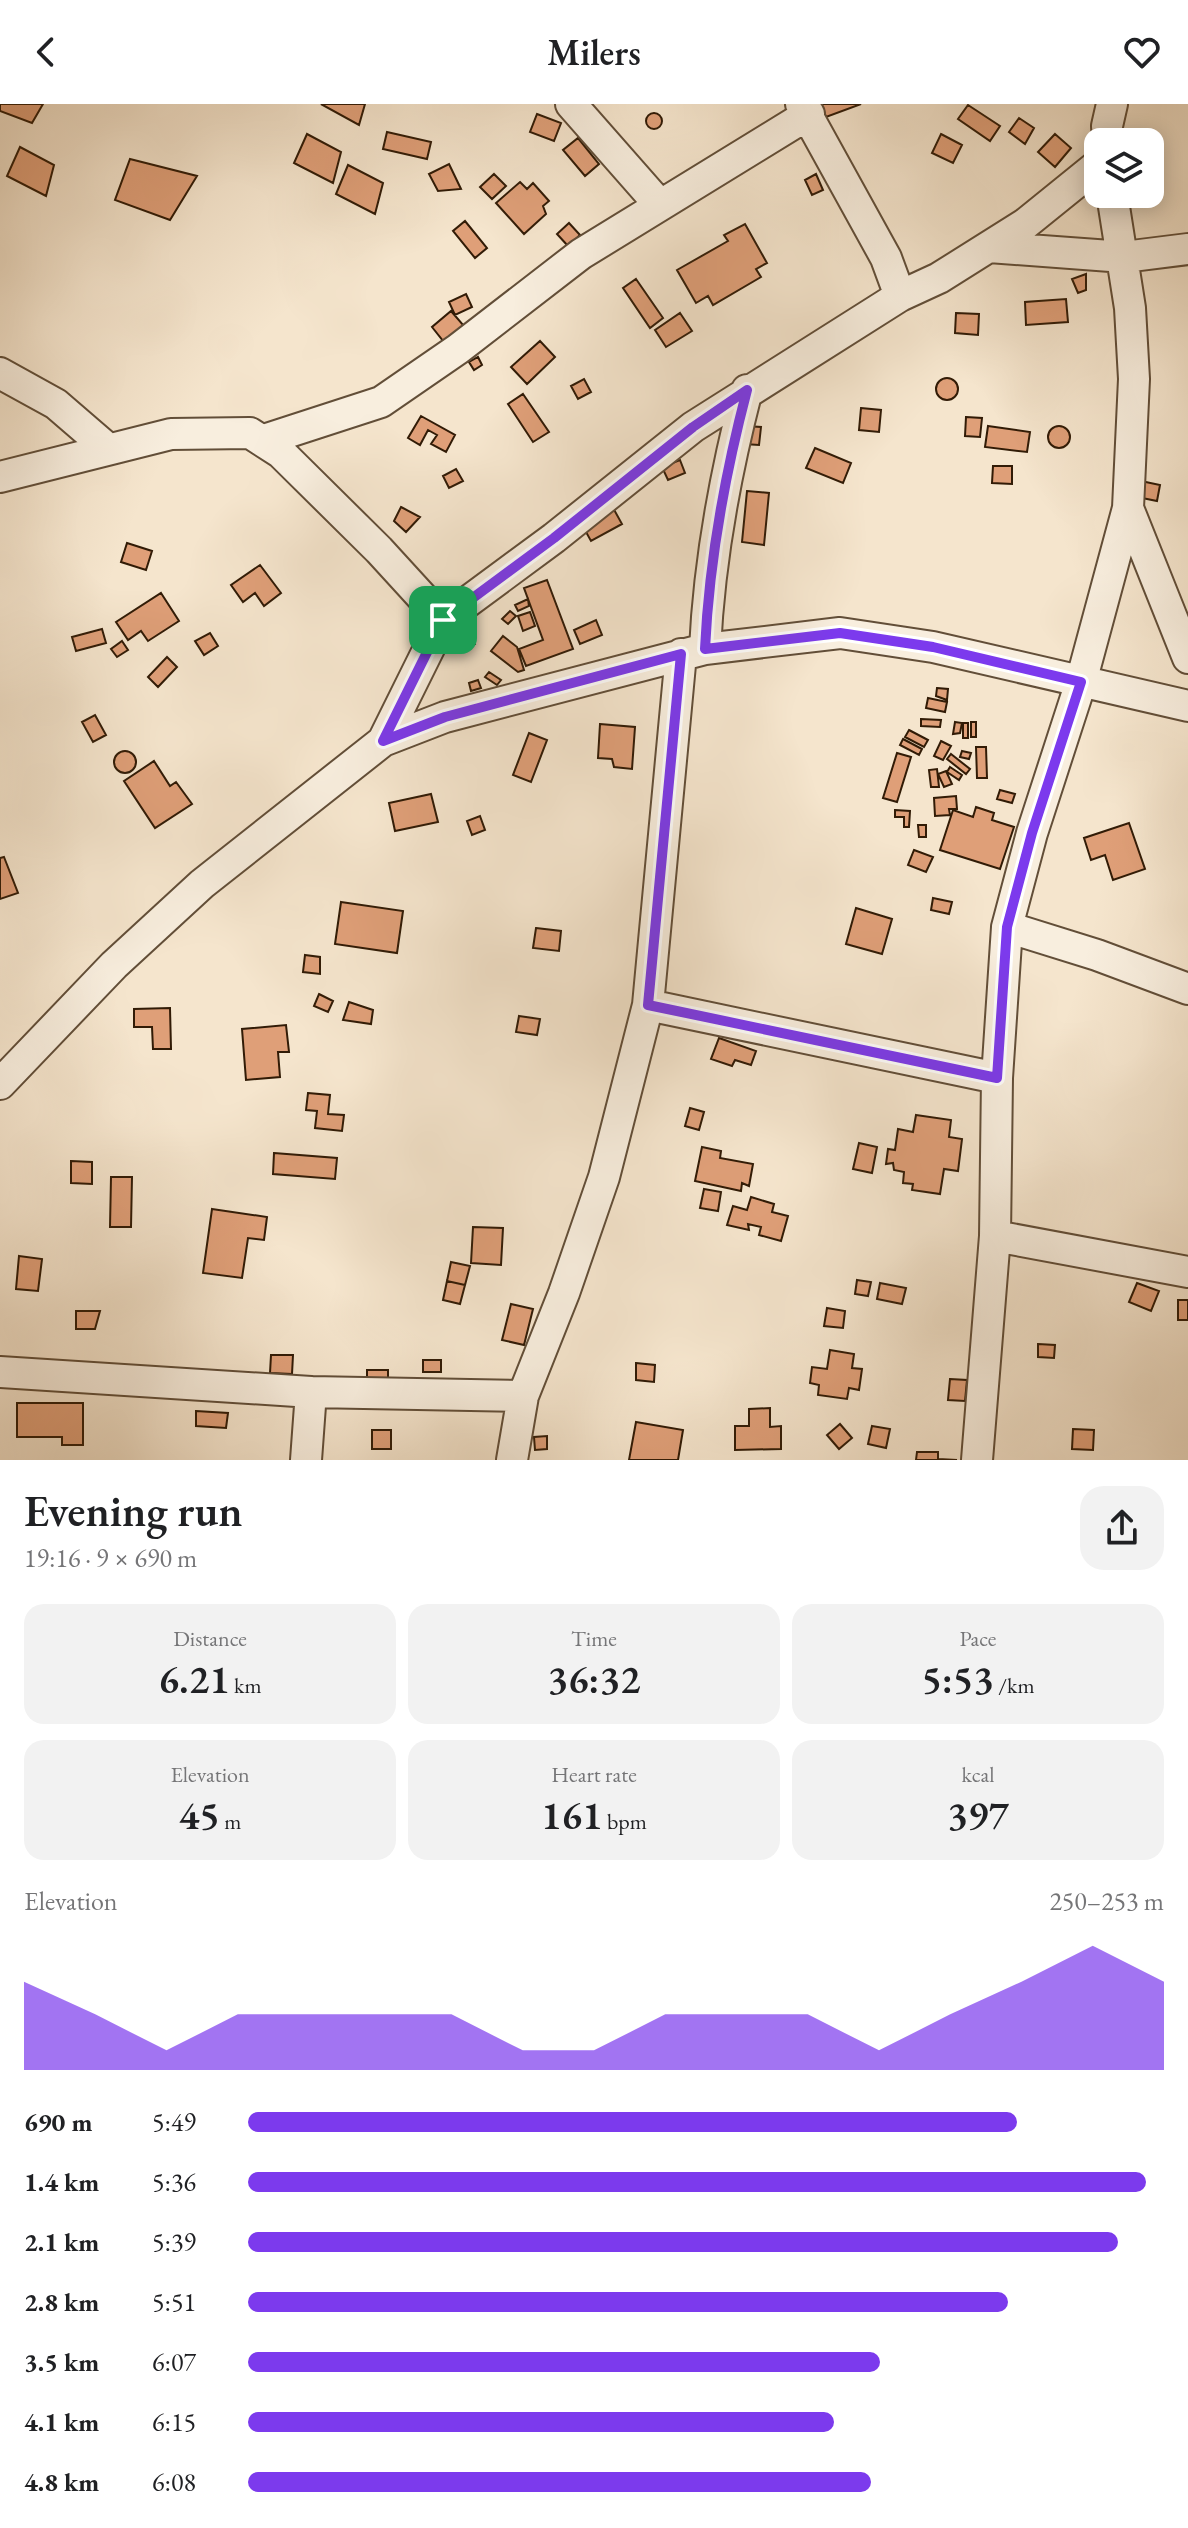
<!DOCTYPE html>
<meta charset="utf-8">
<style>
:root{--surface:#fff;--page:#f2f2f2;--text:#202124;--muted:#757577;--accent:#7c3aed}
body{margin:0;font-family:"EB Garamond",serif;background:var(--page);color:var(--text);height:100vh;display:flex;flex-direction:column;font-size:30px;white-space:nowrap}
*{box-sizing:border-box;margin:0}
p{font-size:26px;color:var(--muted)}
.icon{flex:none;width:44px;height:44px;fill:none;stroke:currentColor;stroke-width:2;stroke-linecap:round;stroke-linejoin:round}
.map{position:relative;height:1356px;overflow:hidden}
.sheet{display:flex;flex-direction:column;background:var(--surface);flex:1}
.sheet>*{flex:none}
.fabs{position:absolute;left:1084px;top:24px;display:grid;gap:16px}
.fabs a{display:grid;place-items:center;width:80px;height:80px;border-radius:16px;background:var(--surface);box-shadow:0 4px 20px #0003;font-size:40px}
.pin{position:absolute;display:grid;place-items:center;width:68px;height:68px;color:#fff;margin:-34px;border-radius:16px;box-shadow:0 4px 12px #0006}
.round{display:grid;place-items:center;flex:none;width:84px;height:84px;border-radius:24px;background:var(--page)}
.summary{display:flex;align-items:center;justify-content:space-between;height:136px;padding:0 24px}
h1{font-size:44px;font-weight:600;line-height:60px}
.metrics{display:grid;grid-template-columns:repeat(3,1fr);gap:12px;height:136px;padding:8px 24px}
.metrics div{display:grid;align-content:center;border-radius:20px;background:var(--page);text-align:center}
.metrics b{font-size:40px;font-weight:600}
.metrics small{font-size:22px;font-weight:400}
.metrics p{font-size:22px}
.chart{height:224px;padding:16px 24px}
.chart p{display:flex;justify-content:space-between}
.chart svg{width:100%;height:144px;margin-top:8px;fill:var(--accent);opacity:.7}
ul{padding:0 24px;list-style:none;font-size:26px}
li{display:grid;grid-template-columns:128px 96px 1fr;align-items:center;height:60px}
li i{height:20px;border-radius:10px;background:var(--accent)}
header{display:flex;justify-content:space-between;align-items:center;height:104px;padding:0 24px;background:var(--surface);font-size:36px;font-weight:600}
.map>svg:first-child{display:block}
.building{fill:#df9f78;stroke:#311b06;stroke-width:2}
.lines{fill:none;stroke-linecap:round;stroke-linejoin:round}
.street-casing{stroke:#624e38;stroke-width:34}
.street{stroke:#f8eede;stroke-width:30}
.route-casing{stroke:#fff;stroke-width:16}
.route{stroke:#7c3aed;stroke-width:10}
</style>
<header><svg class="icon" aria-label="back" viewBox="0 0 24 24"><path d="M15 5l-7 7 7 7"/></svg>Milers<svg class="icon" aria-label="heart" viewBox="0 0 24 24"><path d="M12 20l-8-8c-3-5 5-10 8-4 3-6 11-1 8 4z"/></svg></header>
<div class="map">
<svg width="1188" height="1356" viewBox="0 0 1188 1356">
<rect width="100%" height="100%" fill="#f5e5cd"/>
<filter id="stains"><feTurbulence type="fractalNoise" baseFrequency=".0025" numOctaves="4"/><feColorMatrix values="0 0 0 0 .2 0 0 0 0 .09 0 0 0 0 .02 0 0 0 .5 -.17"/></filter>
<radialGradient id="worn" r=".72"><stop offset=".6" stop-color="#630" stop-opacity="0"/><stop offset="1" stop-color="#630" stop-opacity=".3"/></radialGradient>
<path class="building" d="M0 0H43L32 19 0 7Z
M321 0H365L359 21Z
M821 0H861L826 13Z
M968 1 1000 22 990 37 958 15Z
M646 17a8 8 0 1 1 16 0a8 8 0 1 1-16 0Z
M537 10 561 19 554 37 530 28Z
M1019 14 1034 24 1025 40 1009 28Z
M387 28 431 38 427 55 383 45Z
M307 30 341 48 333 79 294 59Z
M941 30 962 41 953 59 932 49Z
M1055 30 1071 44 1055 63 1038 48Z
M578 34 599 60 585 72 563 46Z
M20 43 54 61 46 92 7 72Z
M130 55 197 72 170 116 115 96Z
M449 60 461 85 438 87 429 70Z
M348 61 383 79 375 110 336 90Z
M494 70 506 82 492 95 480 83Z
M816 70 823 86 812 91 805 76Z
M520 78 527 85 533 79 549 97 543 102 546 110 524 130 496 99Z
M465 117 487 144 475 154 453 127Z
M569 119 580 131 568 142 557 130Z
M745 120 767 159 756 165 761 173 713 201 708 192 696 199 677 166 728 137 724 131Z
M1086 170V186L1078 189 1072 175Z
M636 175 663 214 650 224 623 184Z
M466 190 472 203 455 211 449 198Z
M1066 195 1068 218 1026 221 1025 198Z
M451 207 464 222 444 238 432 223Z
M680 209 692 227 666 243 655 226Z
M956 209 979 210 978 231 955 229Z
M540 237 555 253 527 280 511 263Z
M478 253 482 261 474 266 469 258Z
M936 285a11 11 0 1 1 22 0a11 11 0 1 1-22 0Z
M584 275 591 288 578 295 571 282Z
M523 290 549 328 533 338 508 300Z
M861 304 881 306 879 328 859 326Z
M421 312 455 331 446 348 431 340 437 331 428 326 420 341 408 334Z
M966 313 982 314 980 333 965 332Z
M746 322 761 323 759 341 744 340Z
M988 322 1030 328 1027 348 985 343Z
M1048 333a11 11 0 1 1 22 0a11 11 0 1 1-22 0Z
M815 344 851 359 843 379 806 364Z
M680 356 685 369 668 376 662 363Z
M993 362H1012V380L992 379Z
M456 365 463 377 449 384 443 372Z
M1141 377 1160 381 1157 397 1137 393Z
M747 387 769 389 764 441 742 438Z
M612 402 622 420 591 437 581 419Z
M401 403 420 413 406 428 394 417Z
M127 439 152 447 146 466 121 458Z
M260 461 281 489 264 502 255 489 243 498 231 481Z
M547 476 573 545 526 562 519 545 543 536 524 484Z
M161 489 179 517 148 537 141 527 128 536 116 518Z
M528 495 529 502 518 507 515 501Z
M510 507 516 512 508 520 502 515Z
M530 508 535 522 523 527 518 512Z
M596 516 602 531 580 540 574 526Z
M102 525 106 539 76 547 72 533Z
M210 529 218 542 204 551 195 537Z
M473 532 475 540 469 543 466 534Z
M503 532 517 543 524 566 518 568 491 547Z
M122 537 128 546 117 553 111 545Z
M167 553 177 563 158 583 148 573Z
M489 568 501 576 497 581 485 573Z
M478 576 481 584 471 587 469 579Z
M937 584 948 585 947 596 936 592Z
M928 594 947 598 945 608 926 604Z
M95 611 106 631 93 638 82 618Z
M921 615 941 616 940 623 921 622Z
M955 618 962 619 960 629 953 630Z
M971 618H976V633H971Z
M963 619H968V634H963Z
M600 620 635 623 632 665 614 663 612 655 598 654Z
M909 626 928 636 924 643 905 633Z
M529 629 547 636 531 678 513 671Z
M903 635 922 645 919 651 900 641Z
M941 637 951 642 943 656 934 652Z
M976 643H986L987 674H977Z
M962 647 971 649 969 655 960 653Z
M114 658a11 11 0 1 1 22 0a11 11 0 1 1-22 0Z
M897 649 911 653 897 698 883 694Z
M951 650 970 665 966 670 947 655Z
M154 657 170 682 176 678 192 700 155 724 124 677Z
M950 663 962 671 959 676 947 668Z
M937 665 939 683H931L929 666Z
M946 667 952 680 944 683 938 670Z
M1000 686 1015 690 1012 699 997 695Z
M431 690 438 718 395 727 389 699Z
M956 692 957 705H949L950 711 935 712 934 694Z
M976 703 994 709 992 716 1014 723 1000 765 940 746 953 706 973 713Z
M895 706 910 707 909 723H904V713H895Z
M480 712 485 726 472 731 467 717Z
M1129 719 1145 765 1113 776 1105 751 1091 756 1084 734Z
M918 721H926V733H919Z
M914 746 933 753 926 768 908 761Z
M4 753 18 789 0 795V754Z
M933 794 952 798 949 810 931 806Z
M341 798 403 807 397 849 335 840Z
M856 804 892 815 882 850 846 840Z
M536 824 561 827 559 847 533 844Z
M305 851 320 853V870L303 868Z
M319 890 333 897 328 908 314 902Z
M349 898 373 906 371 920 343 916Z
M170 904 171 945H153L152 923H134V905Z
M519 912 540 915 537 931 516 928Z
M286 921 289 948H278L280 973 246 976 242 925Z
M719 934 756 947 751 961 735 956 732 962 711 955Z
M308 989 330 991 328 1010 344 1011 342 1027 315 1024 317 1007 306 1006Z
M690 1004 704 1008 699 1026 685 1022Z
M916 1011 951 1016 949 1033 962 1035 958 1067 944 1065 940 1090 912 1086 913 1080 903 1079 904 1068 894 1066 893 1059 886 1060 888 1045 895 1046 898 1025 913 1028Z
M859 1039 877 1043 872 1069 853 1065Z
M702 1043 721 1047 720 1054 753 1060 749 1082 742 1079 741 1087 695 1077Z
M274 1049 337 1054 335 1075 273 1070Z
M71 1057 92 1058V1080L71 1079Z
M111 1073H132L131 1123H110Z
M704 1085 721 1088 718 1107 700 1104Z
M751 1093 774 1100 772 1108 788 1112 781 1137 759 1131 761 1123 748 1120 749 1126 727 1121 733 1102 747 1106Z
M212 1105 267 1113 264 1136 248 1134 242 1174 203 1169Z
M473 1123 503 1124 501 1161 471 1159Z
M19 1152 42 1155 38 1187 16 1185Z
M451 1158 470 1162 465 1181 447 1177Z
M857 1176 871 1178 868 1192 855 1190Z
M447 1177 465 1181 460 1200 443 1196Z
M880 1179 906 1184 902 1200 877 1195Z
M1137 1179 1159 1187 1151 1207 1129 1198Z
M1178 1196H1188V1216H1178Z
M511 1200 533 1205 524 1241 502 1236Z
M827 1204 845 1207 843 1224 824 1222Z
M76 1207H100L95 1225H76Z
M1038 1240 1055 1241 1054 1254 1038 1253Z
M830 1246 854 1250 852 1264 862 1265 859 1286 849 1284 847 1295 818 1291 819 1281 810 1279 812 1263 827 1265Z
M271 1251H293L292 1270 270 1269Z
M423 1256H441V1268H423Z
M636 1259 655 1261 654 1278 636 1276Z
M367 1266H388V1280H367Z
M950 1275 967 1276 965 1297 948 1296Z
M17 1299H83V1341H62V1333H17Z
M770 1304V1323L781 1322V1345L735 1346V1322H749V1305Z
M196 1307 228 1309 226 1324 196 1322Z
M636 1318 683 1326 678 1356H629Z
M840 1320 852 1334 839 1345 827 1331Z
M872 1322 890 1325 886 1344 868 1340Z
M1073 1325 1094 1326 1093 1346 1072 1345Z
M372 1326H391V1345H372Z
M547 1332V1345L535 1346 534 1333Z
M917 1348H938V1355L957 1356H916Z"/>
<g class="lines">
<g class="street-casing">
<path id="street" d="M571 0 658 99
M801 0 886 154 900 192
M1108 38 1107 22 1112 0
M989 143 1124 153 1188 145
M0 269 56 300 107 344
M264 336 381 298 458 245 581 150 809 10
M0 373 171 330 250 329 281 349 379 446 443 516
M1128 404 1188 554
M705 545C709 458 725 371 747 286
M383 637 443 516 554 434 693 323 900 192 939 174 1025 120 1098 61
M1007 823 1097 851 1188 885
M648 901 997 974
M0 980 114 861 202 780 383 637 445 613 705 545 840 529 933 543 1188 602
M995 1132 1188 1168
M0 1268 311 1288 523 1292
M306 1356 311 1288
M512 1356 523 1292 564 1189 604 1073 648 901 681 550
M977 1356 995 1132 997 974 1007 823 1032 729 1081 578 1128 404 1134 275 1130 204 1112 90"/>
</g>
<use href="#street" class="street"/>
</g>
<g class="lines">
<g class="route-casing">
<path id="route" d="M747 286C725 370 709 458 705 545L840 529 933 543 1081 578 1032 729 1007 823 997 974 648 901 681 550 445 613 383 637 443 516 554 434 693 323Z"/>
</g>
<use href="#route" class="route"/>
</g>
<rect width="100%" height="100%" filter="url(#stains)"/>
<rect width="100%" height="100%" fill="url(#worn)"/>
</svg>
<div class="fabs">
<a><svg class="icon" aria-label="layers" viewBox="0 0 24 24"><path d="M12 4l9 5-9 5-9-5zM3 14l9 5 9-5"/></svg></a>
</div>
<div class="pin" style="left:443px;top:516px;background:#1e9e55"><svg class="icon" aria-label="arrive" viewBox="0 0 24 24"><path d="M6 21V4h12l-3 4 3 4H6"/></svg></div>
</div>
<section class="sheet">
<div class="summary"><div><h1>Evening run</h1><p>19:16 · 9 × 690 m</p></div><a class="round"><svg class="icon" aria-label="share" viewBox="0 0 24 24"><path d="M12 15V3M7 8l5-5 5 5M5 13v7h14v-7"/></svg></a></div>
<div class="metrics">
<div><p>Distance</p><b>6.21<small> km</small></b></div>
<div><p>Time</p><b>36:32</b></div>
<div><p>Pace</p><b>5:53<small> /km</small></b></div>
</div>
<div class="metrics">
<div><p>Elevation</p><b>45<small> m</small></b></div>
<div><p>Heart rate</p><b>161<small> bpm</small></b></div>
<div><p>kcal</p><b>397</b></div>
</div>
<div class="chart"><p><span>Elevation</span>250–253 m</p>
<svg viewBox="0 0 160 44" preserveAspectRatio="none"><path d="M0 44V17L10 27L20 38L30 27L40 27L50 27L60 27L70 38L80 38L90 27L100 27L110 27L120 38L130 27L140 17L150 6L160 17V44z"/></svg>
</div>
<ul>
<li><b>690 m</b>5:49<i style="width:84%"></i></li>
<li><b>1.4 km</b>5:36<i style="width:98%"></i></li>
<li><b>2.1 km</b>5:39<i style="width:95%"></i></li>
<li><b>2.8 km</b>5:51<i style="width:83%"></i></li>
<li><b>3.5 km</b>6:07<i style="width:69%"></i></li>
<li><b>4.1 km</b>6:15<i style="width:64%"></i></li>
<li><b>4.8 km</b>6:08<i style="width:68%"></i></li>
</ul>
</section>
